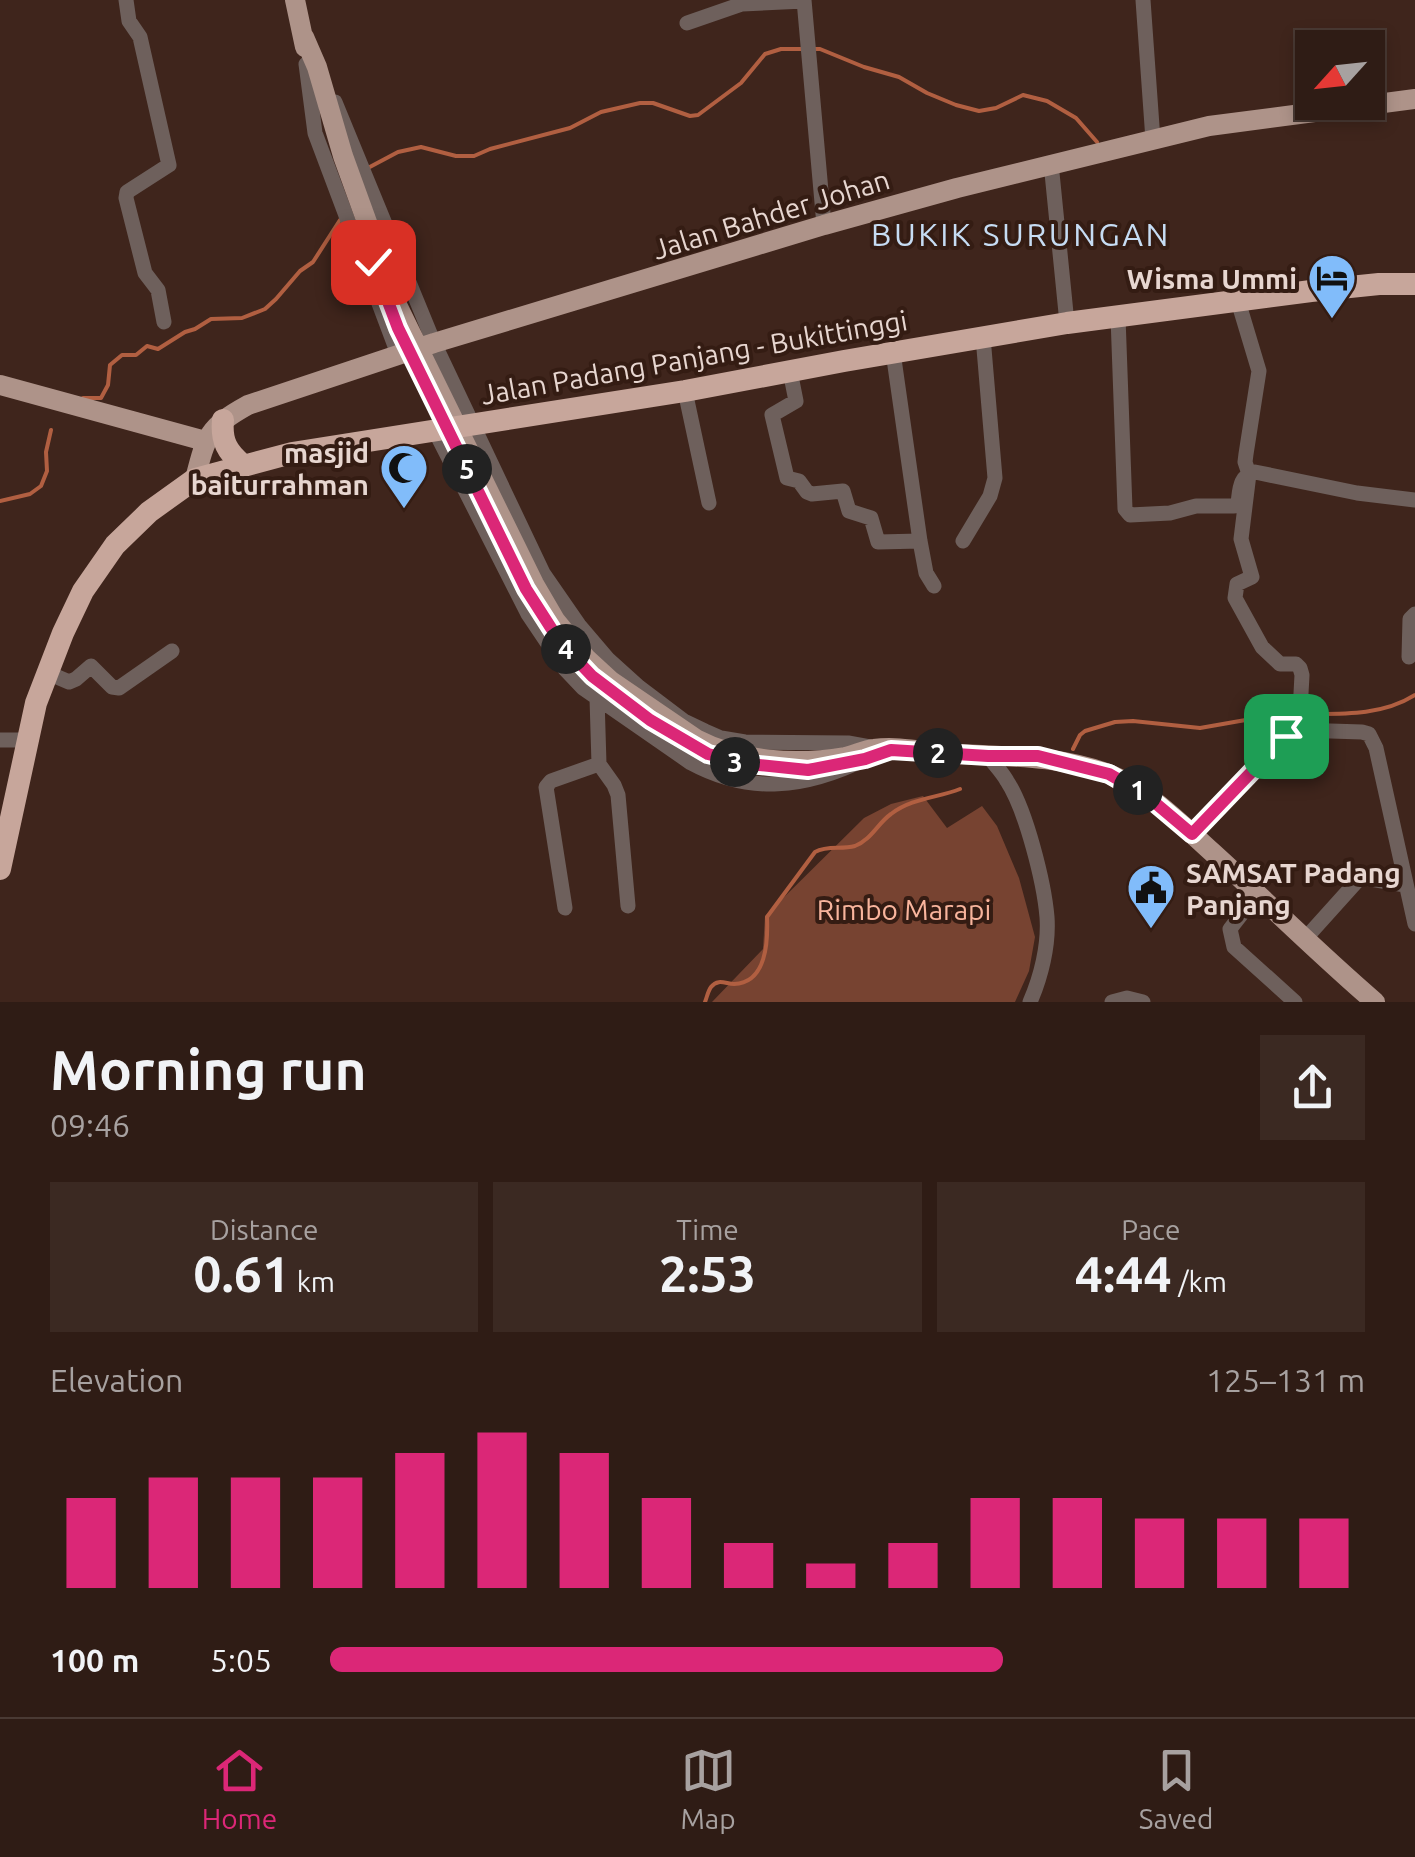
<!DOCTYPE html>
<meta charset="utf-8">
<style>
:root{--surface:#2f1c15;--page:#3b2922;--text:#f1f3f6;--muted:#a7a1a0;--line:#4a3a34;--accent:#db2777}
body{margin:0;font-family:Ubuntu,sans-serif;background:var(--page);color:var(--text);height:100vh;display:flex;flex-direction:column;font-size:38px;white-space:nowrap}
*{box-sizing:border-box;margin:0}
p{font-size:32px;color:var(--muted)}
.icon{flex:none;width:55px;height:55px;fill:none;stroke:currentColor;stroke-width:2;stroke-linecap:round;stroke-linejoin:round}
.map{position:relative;height:1002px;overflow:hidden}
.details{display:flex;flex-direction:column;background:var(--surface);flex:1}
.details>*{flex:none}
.needle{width:65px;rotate:243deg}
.buttons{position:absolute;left:1295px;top:30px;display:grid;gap:20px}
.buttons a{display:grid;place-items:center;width:90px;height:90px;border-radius:0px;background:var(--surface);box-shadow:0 5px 15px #0003,0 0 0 2px var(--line);font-size:50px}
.pin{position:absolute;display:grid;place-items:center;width:85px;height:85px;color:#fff;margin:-42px;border-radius:20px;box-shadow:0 5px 15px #0006}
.km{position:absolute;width:50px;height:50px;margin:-25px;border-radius:50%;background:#222;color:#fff;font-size:28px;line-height:50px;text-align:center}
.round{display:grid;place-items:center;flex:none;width:105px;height:105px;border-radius:0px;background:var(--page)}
.summary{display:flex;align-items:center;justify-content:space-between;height:170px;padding:0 50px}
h1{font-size:55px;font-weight:700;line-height:75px}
.figures{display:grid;grid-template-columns:repeat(3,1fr);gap:15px;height:170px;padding:10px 50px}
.figures div{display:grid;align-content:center;border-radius:0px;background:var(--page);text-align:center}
.figures b{font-size:50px;font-weight:700}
.figures small{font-size:28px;font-weight:400}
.figures p{font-size:28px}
.chart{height:280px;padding:20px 50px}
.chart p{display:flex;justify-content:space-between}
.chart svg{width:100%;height:180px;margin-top:10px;stroke:var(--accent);stroke-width:6}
ul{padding:0 50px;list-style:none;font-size:32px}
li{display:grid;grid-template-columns:160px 120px 1fr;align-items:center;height:75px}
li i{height:25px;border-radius:12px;background:var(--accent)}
.dock{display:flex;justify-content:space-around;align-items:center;height:140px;border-top:2px solid var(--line);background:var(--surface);font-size:28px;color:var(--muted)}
.dock a{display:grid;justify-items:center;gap:5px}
.dock .selected{color:var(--accent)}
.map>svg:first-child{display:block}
.green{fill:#774331}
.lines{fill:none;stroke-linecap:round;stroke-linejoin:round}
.stream{stroke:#b15f41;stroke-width:4}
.minor{stroke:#6e605c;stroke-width:15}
.major{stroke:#ae9389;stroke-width:20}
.highway{stroke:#c7a69b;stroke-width:22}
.route-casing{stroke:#fff;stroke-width:20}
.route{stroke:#db2777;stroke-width:12}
.labels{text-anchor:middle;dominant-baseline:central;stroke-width:8;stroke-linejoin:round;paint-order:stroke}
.street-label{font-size:28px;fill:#e7d6d0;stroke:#341c13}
.poi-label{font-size:28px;font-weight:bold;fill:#e7d6d0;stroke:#341c13;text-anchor:end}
.park-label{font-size:28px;fill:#f9b59d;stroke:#341c13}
.quarter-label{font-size:32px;letter-spacing:2.5px;fill:#c6dcf3;stroke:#341c13}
</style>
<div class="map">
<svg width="1415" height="1002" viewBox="0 0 1415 1002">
<rect width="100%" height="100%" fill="#3f251c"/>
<path class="green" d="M923 796 947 828 982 806 997 826 1019 878 1035 937 1029 971 1015 1002H712L763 949 765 916 864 818 891 804Z"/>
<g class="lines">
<path class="stream" d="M812 49H820L864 67 899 77 927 93 956 105 979 111 996 108 1023 95 1047 101 1076 118 1097 142
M366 169 398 152 421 147 456 156H474L490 149 570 128 601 112 640 103H653L690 116 698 115 741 83 765 54 781 49H803
M83 398H101L108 385 110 365 122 355H136L147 346 158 349 185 332 195 329 211 319 242 318 265 309 276 299 300 271 313 262 340 220
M0 501 30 494 41 486 47 471 46 452 51 430
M1304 714C1342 714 1382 716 1415 695
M1073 749 1080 735 1085 731 1115 722 1133 721 1200 728 1257 718 1295 714
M705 1002C707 997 708 991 711 987 718 978 726 984 734 984 767 983 768 940 767 917L815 852C828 845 841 850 855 846 871 840 878 823 891 814 912 798 937 798 960 789"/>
<path class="minor" d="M126 0 129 21 140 37 169 165 127 192 126 198 145 273 158 290 164 322
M804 0 824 225
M1143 0 1153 140
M687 23 742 4 804 1
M306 64 315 133 398 354
M335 102 434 343 543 573 579 625 608 659 639 687 684 721 705 731 721 738 745 742 848 743 870 747
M1051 163 1067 323
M1238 301 1259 371 1246 454 1245 462 1249 474 1241 539 1252 577 1237 584 1235 598 1262 647 1280 664H1296L1300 668 1302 675 1299 730
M1118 317 1125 509 1130 515 1170 513 1196 506H1234L1238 503C1240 489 1239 476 1255 472L1357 493 1415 500
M893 352 920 541 926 573 934 586
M790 371 796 401 772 415 787 478 799 481 807 492 812 494 843 491 849 511 871 518 878 542 920 541
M685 391 709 503
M435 431 528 614 565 669 583 688 691 763C750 795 806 788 865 759
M963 541 990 496 995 478 983 337
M1409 657 1410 619 1415 614
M48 673 69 682 76 679 91 666 112 687 119 688 172 651
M0 740H27
M988 756C994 764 1002 772 1007 781 1026 810 1044 882 1047 917 1049 945 1041 977 1030 1002
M599 764 614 785 618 795 628 906
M1192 834 1292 732 1299 730 1362 732 1369 734 1376 748 1415 924
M1258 893 1230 929 1234 947 1295 1002
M565 908 546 787 551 781 599 764 597 698
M1304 940 1358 880 1365 878 1405 885
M1112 1002 1127 998 1143 1002"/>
<path class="major" d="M295 0 305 47
M304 37 317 67 343 156 397 305 534 584 555 620 586 658 611 681 696 739C740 762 797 765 845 757 855 755 864 750 874 749 896 746 921 751 943 753 999 757 1056 754 1109 774 1148 790 1181 824 1212 852 1267 902 1319 954 1375 1002
M0 385 205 441
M195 479C206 436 208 427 248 405L434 343 824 225 957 188 1209 126 1415 99"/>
<path class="highway" d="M223 420C221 441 227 452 243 465
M0 869 36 703 63 633 83 591 115 545 149 512 195 479 292 453 685 391 844 361 1067 323 1311 291 1379 284H1415"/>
</g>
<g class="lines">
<g class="route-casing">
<path id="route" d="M373 262 398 328 526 589 560 642 592 676 650 720 708 754 749 764 808 770 865 759 891 750 988 756H1038L1109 774 1147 796 1192 834 1286 736"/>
</g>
<use href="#route" class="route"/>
</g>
<defs>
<g id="hotel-pin" transform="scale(2.5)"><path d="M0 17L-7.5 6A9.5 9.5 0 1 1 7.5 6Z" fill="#81bcfa" stroke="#341c13"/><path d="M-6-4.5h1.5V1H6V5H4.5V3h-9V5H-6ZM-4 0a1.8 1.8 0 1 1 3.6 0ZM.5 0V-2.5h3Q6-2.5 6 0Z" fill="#111"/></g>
<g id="mosque-pin" transform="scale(2.5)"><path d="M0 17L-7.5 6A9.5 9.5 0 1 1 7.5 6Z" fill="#81bcfa" stroke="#341c13"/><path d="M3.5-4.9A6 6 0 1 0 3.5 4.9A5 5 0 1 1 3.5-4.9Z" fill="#111"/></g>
<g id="civic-pin" transform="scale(2.5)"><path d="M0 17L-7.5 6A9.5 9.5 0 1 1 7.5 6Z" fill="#81bcfa" stroke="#341c13"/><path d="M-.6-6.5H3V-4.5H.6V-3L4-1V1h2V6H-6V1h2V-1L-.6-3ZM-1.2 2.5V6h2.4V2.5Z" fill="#111"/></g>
</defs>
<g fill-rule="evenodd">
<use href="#hotel-pin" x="1332" y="278"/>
<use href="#mosque-pin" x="404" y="468"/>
<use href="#civic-pin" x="1151" y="888"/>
</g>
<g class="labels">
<g class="street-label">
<text transform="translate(771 214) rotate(-17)">Jalan Bahder Johan</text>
<text transform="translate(694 357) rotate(-10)">Jalan Padang Panjang - Bukittinggi</text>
</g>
<g class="poi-label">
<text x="1297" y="278">Wisma Ummi</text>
<text x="369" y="452">masjid<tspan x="369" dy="32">baiturrahman</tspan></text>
<text x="1186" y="872" text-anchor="start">SAMSAT Padang<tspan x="1186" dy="32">Panjang</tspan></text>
</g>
<g class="park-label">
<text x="904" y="909">Rimbo Marapi</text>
</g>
<g class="quarter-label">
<text x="1021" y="234">BUKIK SURUNGAN</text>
</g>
</g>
</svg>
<div class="buttons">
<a><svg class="needle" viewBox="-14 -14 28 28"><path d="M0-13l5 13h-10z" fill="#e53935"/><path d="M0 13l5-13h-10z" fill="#a7a1a0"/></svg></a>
</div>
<div class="pin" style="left:1286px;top:736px;background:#1e9e55"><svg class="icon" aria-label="arrive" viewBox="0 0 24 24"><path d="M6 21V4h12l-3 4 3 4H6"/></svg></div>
<div class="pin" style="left:373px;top:262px;background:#d93025"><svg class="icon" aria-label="check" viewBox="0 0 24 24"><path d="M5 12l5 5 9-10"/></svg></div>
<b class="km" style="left:1138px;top:790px">1</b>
<b class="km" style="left:938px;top:753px">2</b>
<b class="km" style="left:735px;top:762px">3</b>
<b class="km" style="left:566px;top:649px">4</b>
<b class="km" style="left:467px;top:469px">5</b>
</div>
<section class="details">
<div class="summary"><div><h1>Morning run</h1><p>09:46</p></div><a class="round"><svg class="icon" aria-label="share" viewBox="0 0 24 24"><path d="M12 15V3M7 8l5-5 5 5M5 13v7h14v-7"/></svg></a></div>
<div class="figures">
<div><p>Distance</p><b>0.61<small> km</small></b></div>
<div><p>Time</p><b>2:53</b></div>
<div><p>Pace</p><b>4:44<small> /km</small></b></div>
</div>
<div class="chart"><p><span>Elevation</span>125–131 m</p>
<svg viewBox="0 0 160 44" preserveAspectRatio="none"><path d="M5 44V22M15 44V17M25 44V17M35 44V17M45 44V11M55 44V6M65 44V11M75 44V22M85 44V33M95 44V38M105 44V33M115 44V22M125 44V22M135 44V27M145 44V27M155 44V27"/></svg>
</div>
<ul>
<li><b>100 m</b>5:05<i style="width:65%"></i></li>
</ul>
</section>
<nav class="dock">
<a class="selected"><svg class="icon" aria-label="home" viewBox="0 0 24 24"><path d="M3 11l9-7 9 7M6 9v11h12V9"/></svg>Home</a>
<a><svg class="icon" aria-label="map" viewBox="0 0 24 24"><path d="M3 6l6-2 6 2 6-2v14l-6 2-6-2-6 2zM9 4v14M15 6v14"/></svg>Map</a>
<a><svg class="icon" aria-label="saved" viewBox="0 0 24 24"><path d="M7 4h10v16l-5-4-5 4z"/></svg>Saved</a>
</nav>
